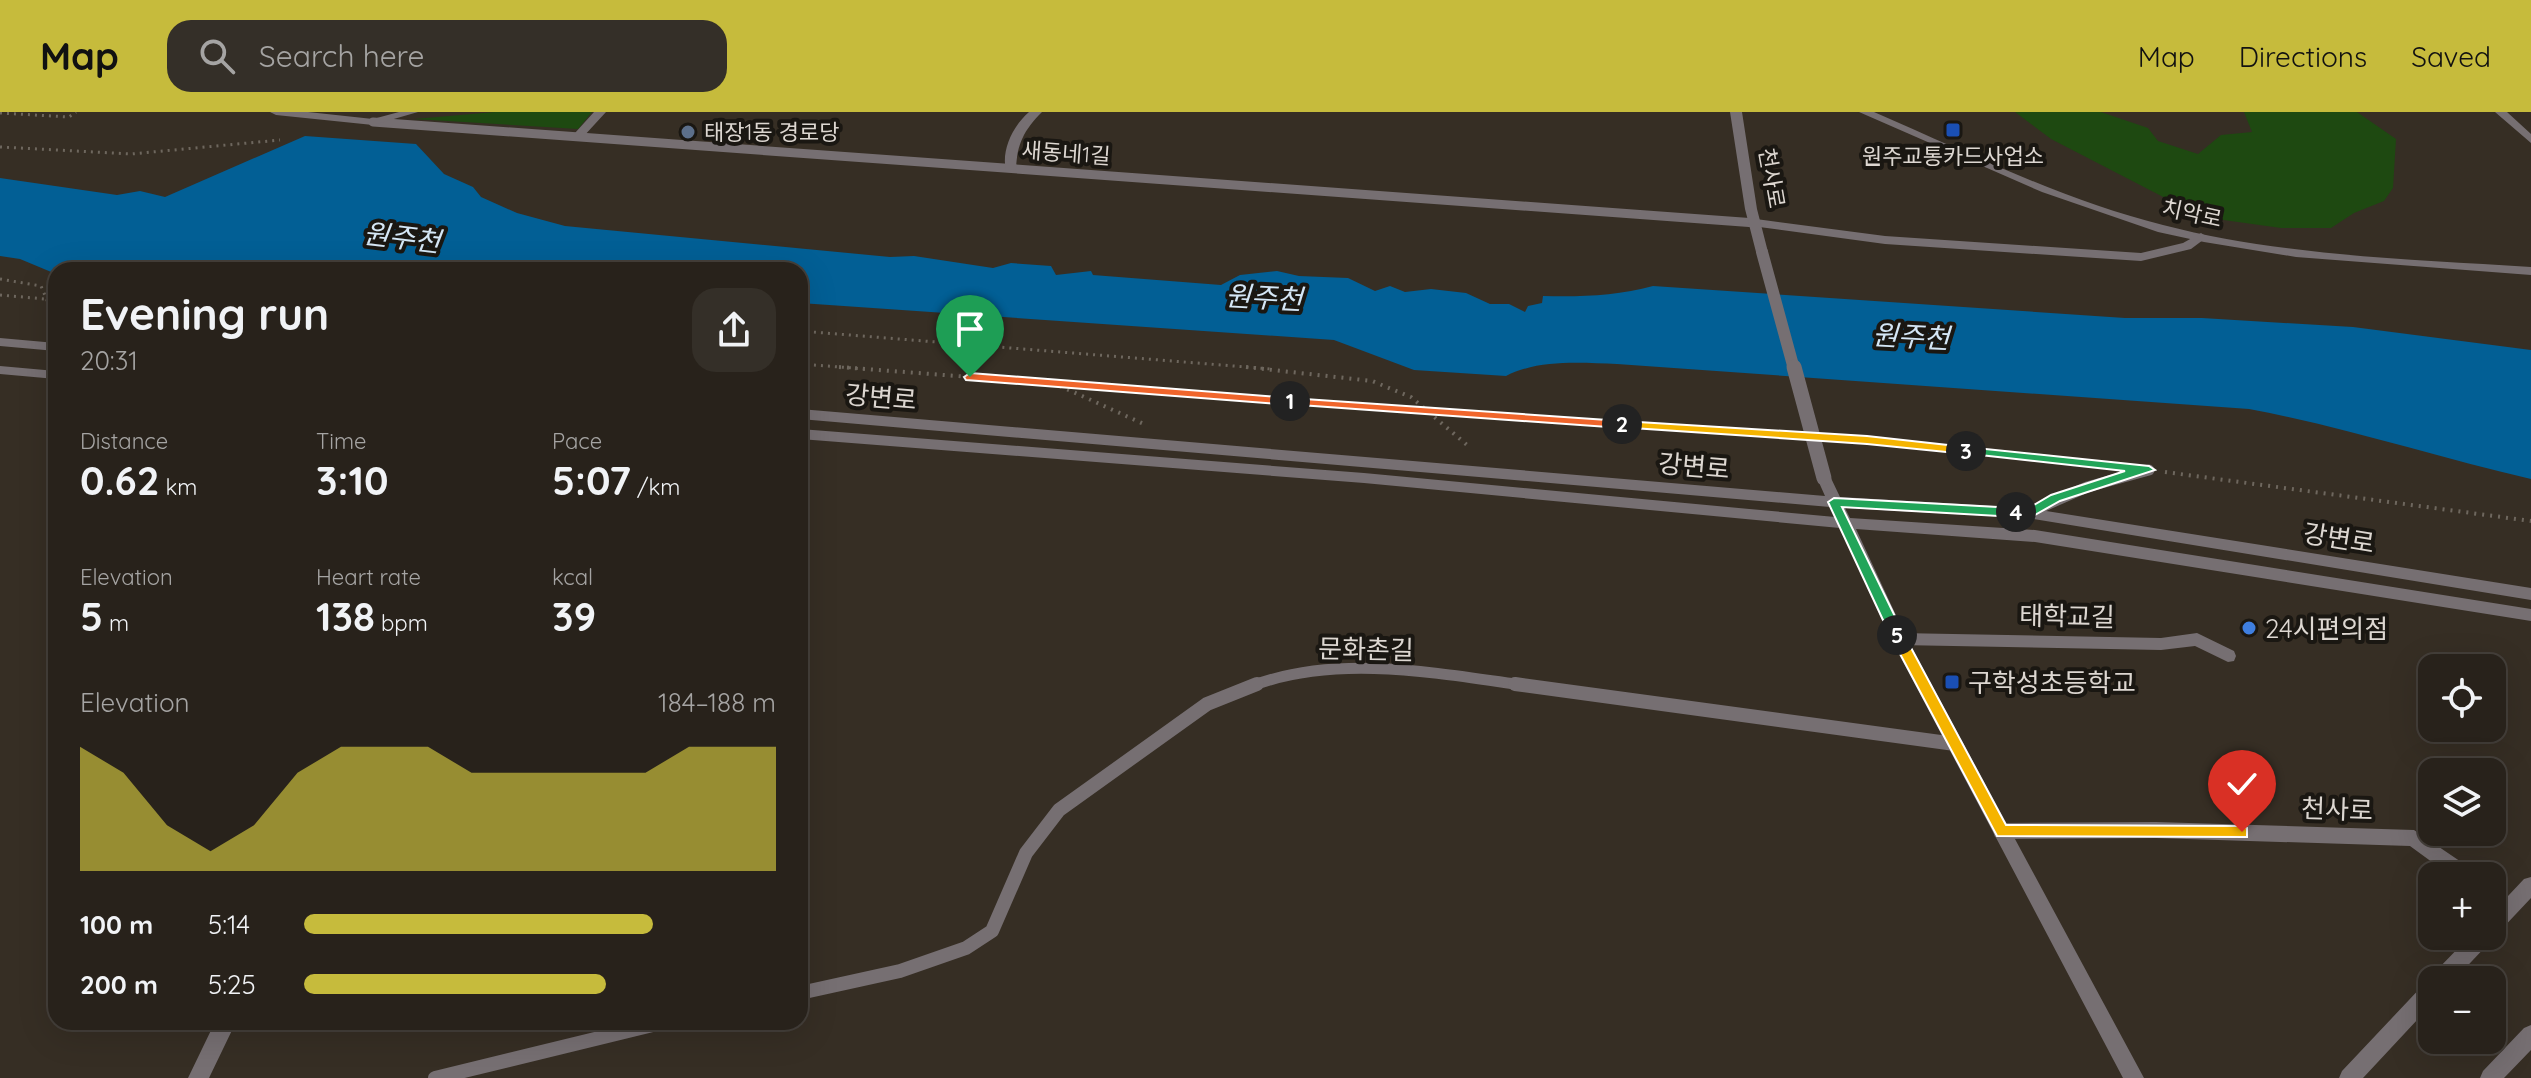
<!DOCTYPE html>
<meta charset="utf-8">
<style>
:root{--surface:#28221b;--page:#342f28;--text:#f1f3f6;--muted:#a5a4a3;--line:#443f3a;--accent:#c6bb3c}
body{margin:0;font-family:Quicksand,"Noto Sans KR",sans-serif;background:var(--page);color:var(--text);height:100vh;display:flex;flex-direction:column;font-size:30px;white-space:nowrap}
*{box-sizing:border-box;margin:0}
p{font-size:26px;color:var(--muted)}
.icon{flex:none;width:44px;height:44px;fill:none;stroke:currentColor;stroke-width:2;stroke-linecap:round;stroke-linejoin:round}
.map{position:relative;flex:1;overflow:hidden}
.details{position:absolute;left:48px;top:150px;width:760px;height:768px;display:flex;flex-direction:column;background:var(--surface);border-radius:24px;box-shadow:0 8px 32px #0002,0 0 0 2px var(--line)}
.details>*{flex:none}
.fabs{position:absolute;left:2418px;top:542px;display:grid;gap:16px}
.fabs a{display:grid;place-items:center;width:88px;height:88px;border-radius:16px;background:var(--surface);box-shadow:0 8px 32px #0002,0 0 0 2px var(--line);font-size:40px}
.pin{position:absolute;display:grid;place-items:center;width:68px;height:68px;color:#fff;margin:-82px -34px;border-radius:50% 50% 50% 0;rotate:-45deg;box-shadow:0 0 8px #0007}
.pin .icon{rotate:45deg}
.km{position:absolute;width:40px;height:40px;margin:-20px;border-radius:50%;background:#222;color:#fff;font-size:22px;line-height:40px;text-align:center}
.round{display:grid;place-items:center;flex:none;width:84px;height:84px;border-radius:24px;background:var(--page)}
.head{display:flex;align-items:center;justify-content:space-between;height:136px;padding:0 32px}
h1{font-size:44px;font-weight:800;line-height:60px}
.metrics{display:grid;grid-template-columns:repeat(3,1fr);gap:12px;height:136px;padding:8px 32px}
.metrics div{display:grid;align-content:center}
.metrics b{font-size:40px;font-weight:800}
.metrics small{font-size:22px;font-weight:400}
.metrics p{font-size:22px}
.chart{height:224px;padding:16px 32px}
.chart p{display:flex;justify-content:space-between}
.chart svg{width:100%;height:144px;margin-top:8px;fill:var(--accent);opacity:.7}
ul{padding:0 32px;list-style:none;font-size:26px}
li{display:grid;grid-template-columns:128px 96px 1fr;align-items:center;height:60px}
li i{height:20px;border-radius:10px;background:var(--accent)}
header{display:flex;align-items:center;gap:48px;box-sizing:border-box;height:112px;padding:0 40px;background:var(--accent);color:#111}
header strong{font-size:38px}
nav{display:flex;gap:44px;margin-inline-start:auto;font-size:28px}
.search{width:560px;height:72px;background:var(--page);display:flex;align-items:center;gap:20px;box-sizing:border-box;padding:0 28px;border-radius:24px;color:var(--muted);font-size:30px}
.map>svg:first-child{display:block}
.green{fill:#1e4911}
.water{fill:#025f95}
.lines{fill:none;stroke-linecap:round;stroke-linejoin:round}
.path-far1{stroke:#6e675e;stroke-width:3;stroke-dasharray:2 5;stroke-linecap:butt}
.path{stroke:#6e675e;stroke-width:4;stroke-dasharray:2 6;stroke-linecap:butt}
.service-far2{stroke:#766f72;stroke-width:9}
.service-far1{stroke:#766f72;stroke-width:11}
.service{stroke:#766f72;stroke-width:14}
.pedestrian{fill:#766f72;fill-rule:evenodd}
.minor{fill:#766f72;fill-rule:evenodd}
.tertiary{fill:#766f72;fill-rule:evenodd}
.tertiary-bridge-far1{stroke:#766f72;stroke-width:12}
.tertiary-bridge{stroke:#766f72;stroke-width:15}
.split-1{fill:#f0652b;stroke:#fff;stroke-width:2}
.split-2{fill:#f0652b;stroke:#fff;stroke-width:2}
.split-3{fill:#f5b400;stroke:#fff;stroke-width:2}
.split-4{fill:#22a559;stroke:#fff;stroke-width:2}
.split-5{fill:#22a559;stroke:#fff;stroke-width:2}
.split-6{fill:#f5b400;stroke:#fff;stroke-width:2}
.transit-dot{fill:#1a4fb4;stroke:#1a1712;stroke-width:3}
.service-dot{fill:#5c6f8a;stroke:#1a1712;stroke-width:3}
.shop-dot{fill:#3f7fe0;stroke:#1a1712;stroke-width:3}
.labels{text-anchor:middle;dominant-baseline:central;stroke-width:8;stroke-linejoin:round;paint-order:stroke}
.far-poi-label{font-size:22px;fill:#ddd7d1;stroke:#1a1712;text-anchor:start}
.far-street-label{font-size:22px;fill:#ddd7d1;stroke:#1a1712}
.street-label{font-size:26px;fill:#ddd7d1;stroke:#1a1712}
.poi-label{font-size:26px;fill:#ddd7d1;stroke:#1a1712;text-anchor:start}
.water-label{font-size:28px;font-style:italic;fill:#d5e7f6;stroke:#1a1712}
</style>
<header>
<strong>Map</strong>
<div class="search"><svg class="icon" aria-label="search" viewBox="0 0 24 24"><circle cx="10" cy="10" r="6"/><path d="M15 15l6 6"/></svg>Search here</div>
<nav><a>Map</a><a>Directions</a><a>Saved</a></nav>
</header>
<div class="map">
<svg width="2531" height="966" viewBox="0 0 2531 966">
<rect width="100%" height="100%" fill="#362e24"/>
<path class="green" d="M495 0H592L578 17 414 7Z
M2015 0H2101L2148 16 2158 29 2198 42 2221 23 2252 20 2244 0H2357L2396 27 2393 76 2384 89 2354 101 2331 116H2281L2202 105 2051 27Z"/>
<path class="water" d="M305 24 416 32 444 62 473 75 481 85 517 101 565 114 890 145 914 144 993 156 1011 151 1051 154 1056 163 1091 159 1093 163 1221 173 1240 163 1277 159 1299 164 1348 166 1375 179 1390 174 1405 180 1431 177 1466 181 1490 192H1509L1525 200 1528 194 1542 191 1543 184C1579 185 1617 184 1653 174L2125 206H2202L2353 215 2531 238V367C2436 345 2345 315 2249 297L1617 252C1581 251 1539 247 1506 264L1414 258 1334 228 800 191V158H56V162L20 147 0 144V66L117 83 140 79 165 85Z"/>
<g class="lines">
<path class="path-far1" d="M0 1 69 5 76 0
M0 35 131 42 280 28
M0 167 41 174 52 200 56 202
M0 183 56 188
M800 219 1271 257
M800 252 866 257"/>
<path class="path" d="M839 255 1429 300 1794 323
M1246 255 1372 269 1411 285 1467 333
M1060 274 1146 313
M1834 326 2096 352
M2165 360 2531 409"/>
<path class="service-far2" d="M373 10 1756 111"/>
<path class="service-far1" d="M2028 401 2087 375 2149 358
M1252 574C1337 541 1442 562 1529 574"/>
<path class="service" d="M1515 572 1955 632
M800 881 900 859 966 836 992 819 1026 741 1059 698 1207 592 1257 572
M435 966 665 910"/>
<path class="pedestrian" d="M2531 765V786L2499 820 2492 823 2493 824 2490 830 2454 868H2432V892L2363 966H2339L2342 959 2425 871 2431 869 2434 861 2470 824H2492V801L2524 767Z"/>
<path class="minor" d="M270 0H308L373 7 399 0H418L373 13 276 3Z
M594 0H606L583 25H575V21Z
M1029 0H1042C1024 18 1017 32 1016 57L1006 59C1001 38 1013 14 1029 0Z
M2495 0H2507L2531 22V31Z
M1756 107 1885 124 2141 141 2183 131 2201 121 2207 125 2191 137 2141 149 1885 132 1752 114 1750 111Z
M1899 521 2161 526 2197 521 2234 539 2236 544 2234 549 2228 550 2195 534 2161 538 1899 533 1893 531 1891 527 1893 523Z
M2156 710 2414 718 2473 758 2475 764H2451L2410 734 2156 726 2002 727 1995 725 1993 719 1995 713 2002 711Z
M215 910H236L209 966H188Z
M2531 913V938L2504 966H2480L2483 959 2524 916Z"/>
<path class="tertiary" d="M1730 0H1742L1757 97 1768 140 1762 144 1756 140 1745 97Z
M1859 0H1874C1969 41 2063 88 2163 113 2283 144 2408 147 2531 155V163L2296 145 2204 130 2158 120 2042 80Z
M0 226 56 231V239L0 234Z
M0 254 56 259V267L0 262Z
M800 297 1825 384 1817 366 1824 361 1829 362 1840 385 2028 396 2531 476V488L2028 406 1845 396 1850 406 2035 418 2531 497V509L2035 430 1856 417 1907 527 2144 966H2123L1891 527 1840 416 1364 371 800 327V317L1364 361 1835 405 1830 395 800 307Z"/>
<path class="tertiary-bridge-far1" d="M1762 140 1794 257"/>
<path class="tertiary-bridge" d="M1794 255 1824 366"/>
</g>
<path class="split-1" d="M970 261 1290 286 1296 289 1290 293 966 268 964 265Z"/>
<path class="split-2" d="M1290 286 1622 309 1628 312 1622 316 1286 292 1284 289Z"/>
<path class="split-3" d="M1622 309 1867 324 1966 335 1972 339 1966 342 1867 332 1618 315V310Z"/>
<path class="split-4" d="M1966 335 2149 354 2155 358 2060 389 2033 404 2012 403V397H2027L2051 383 2125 359 1962 341 1960 339Z"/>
<path class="split-5" d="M1834 386 2016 396 2022 400 2016 405 1842 395 1904 523 1897 528 1890 523 1828 390Z"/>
<path class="split-6" d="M1897 518 1902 519 2006 713 2242 714 2247 716V725L1997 724 1890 523Z"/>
<g class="transit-dot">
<rect x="1945" y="10" width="16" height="16" rx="4"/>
<rect x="1944" y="562" width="16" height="16" rx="4"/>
</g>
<circle class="service-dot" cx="688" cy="20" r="8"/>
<circle class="shop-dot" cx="2249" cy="516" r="8"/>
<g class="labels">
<g class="far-poi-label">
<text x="704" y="20">태장1동 경로당</text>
<text x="1953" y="44" text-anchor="middle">원주교통카드사업소</text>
</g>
<g class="far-street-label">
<text transform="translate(1066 41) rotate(4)">새동네1길</text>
<text transform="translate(1772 66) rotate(80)">천사로</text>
<text transform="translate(2192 101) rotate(12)">치악로</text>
</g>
<g class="street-label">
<text transform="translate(881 285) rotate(5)">강변로</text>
<text transform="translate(1694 354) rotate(5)">강변로</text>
<text transform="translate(2339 426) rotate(9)">강변로</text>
<text transform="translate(2067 504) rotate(1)">태학교길</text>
<text transform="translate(1366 537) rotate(1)">문화촌길</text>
<text transform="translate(2337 697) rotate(2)">천사로</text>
</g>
<g class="poi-label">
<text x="2265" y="516">24시편의점</text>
<text x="1968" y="570">구학성초등학교</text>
</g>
<g class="water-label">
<text transform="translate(402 125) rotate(7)">원주천</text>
<text transform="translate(1264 185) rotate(3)">원주천</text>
<text transform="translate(1911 224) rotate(3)">원주천</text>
</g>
</g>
</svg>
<div class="fabs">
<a><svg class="icon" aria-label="locate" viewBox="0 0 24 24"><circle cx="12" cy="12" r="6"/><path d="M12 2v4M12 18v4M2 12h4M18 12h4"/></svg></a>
<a><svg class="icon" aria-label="layers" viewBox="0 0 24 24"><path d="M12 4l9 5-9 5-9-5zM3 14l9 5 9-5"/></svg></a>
<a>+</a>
<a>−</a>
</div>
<div class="pin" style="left:970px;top:265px;background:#1e9e55"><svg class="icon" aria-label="arrive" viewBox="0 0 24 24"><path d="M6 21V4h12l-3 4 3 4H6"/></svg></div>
<div class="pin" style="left:2242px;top:720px;background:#d93025"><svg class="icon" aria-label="check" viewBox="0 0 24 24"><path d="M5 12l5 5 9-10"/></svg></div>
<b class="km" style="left:1290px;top:289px">1</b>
<b class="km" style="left:1622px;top:312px">2</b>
<b class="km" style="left:1966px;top:339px">3</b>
<b class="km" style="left:2016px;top:400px">4</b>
<b class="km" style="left:1897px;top:523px">5</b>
<section class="details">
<div class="head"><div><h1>Evening run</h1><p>20:31</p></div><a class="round"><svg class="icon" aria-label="share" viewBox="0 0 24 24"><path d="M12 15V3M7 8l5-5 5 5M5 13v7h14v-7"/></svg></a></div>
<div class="metrics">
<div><p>Distance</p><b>0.62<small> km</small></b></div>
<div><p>Time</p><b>3:10</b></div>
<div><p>Pace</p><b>5:07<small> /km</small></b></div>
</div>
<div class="metrics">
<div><p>Elevation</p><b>5<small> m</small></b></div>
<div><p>Heart rate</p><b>138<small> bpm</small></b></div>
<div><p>kcal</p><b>39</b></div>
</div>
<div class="chart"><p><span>Elevation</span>184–188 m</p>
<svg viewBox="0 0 160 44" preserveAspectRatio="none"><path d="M0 44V6L10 14L20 30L30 38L40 30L50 14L60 6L70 6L80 6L90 14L100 14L110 14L120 14L130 14L140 6L150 6L160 6V44z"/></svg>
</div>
<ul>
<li><b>100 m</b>5:14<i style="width:74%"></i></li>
<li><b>200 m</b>5:25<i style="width:64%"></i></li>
</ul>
</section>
</div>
